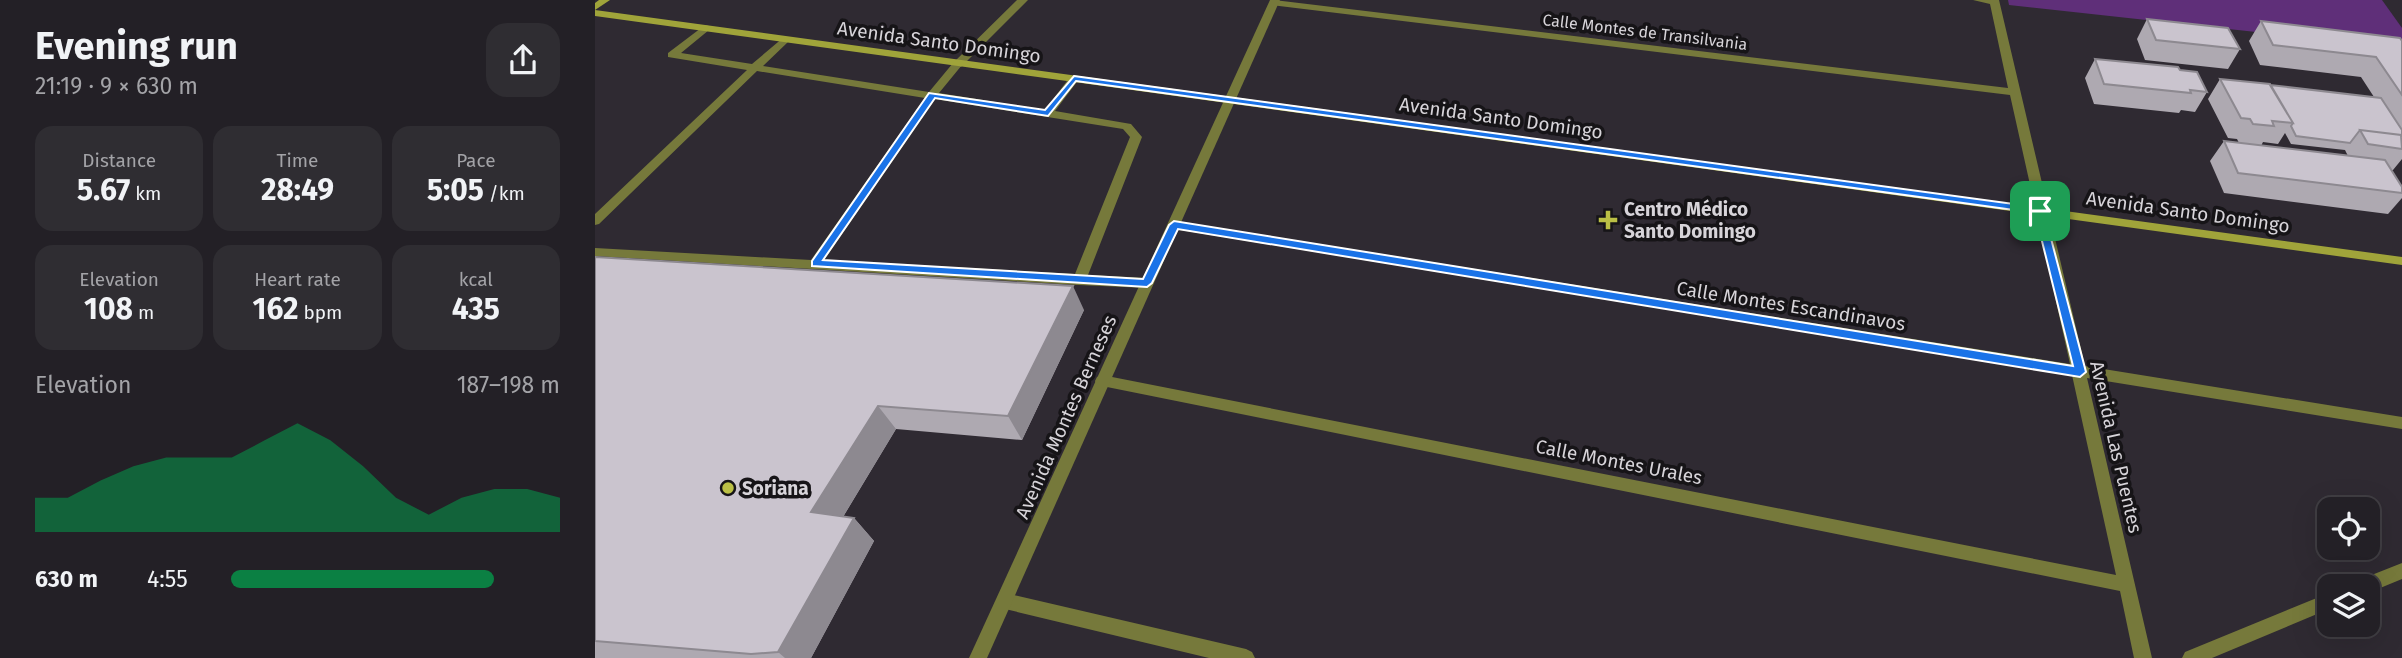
<!DOCTYPE html>
<meta charset="utf-8">
<style>
:root{--surface:#232026;--page:#2f2d32;--text:#f1f3f6;--muted:#a3a3a7;--line:#403e43;--accent:#0b8043}
body{margin:0;font-family:"Fira Sans",sans-serif;background:var(--page);color:var(--text);height:100vh;display:flex;flex-direction:column;font-size:26px;white-space:nowrap}
*{box-sizing:border-box;margin:0}
p{font-size:23px;color:var(--muted)}
.icon{flex:none;width:38px;height:38px;fill:none;stroke:currentColor;stroke-width:2;stroke-linecap:round;stroke-linejoin:round}
.map{position:relative;flex:1;overflow:hidden}
.sheet{display:flex;flex-direction:column;background:var(--surface);width:595px}
.sheet>*{flex:none}
.fabs{position:absolute;left:1722px;top:497px;display:grid;gap:14px}
.fabs a{display:grid;place-items:center;width:63px;height:63px;border-radius:14px;background:var(--surface);box-shadow:0 7px 28px #0002,0 0 0 2px var(--line);font-size:35px}
.pin{position:absolute;display:grid;place-items:center;width:60px;height:60px;color:#fff;margin:-30px;border-radius:14px;box-shadow:0 4px 10px #0006}
.round{display:grid;place-items:center;flex:none;width:74px;height:74px;border-radius:21px;background:var(--page)}
.summary{display:flex;align-items:center;justify-content:space-between;height:119px;padding:0 35px}
h1{font-size:38px;font-weight:700;line-height:52px}
.stats{display:grid;grid-template-columns:repeat(3,1fr);gap:10px;height:119px;padding:7px 35px}
.stats div{display:grid;align-content:center;border-radius:18px;background:var(--page);text-align:center}
.stats b{font-size:30px;font-weight:700}
.stats small{font-size:19px;font-weight:400}
.stats p{font-size:19px}
.chart{height:196px;padding:14px 35px}
.chart p{display:flex;justify-content:space-between}
.chart svg{width:100%;height:126px;margin-top:7px;fill:var(--accent);opacity:.7}
ul{padding:0 35px;list-style:none;font-size:23px}
li{display:grid;grid-template-columns:112px 84px 1fr;align-items:center;height:52px}
li i{height:18px;border-radius:9px;background:var(--accent)}
main{display:flex;flex:1;min-height:0}
.map>svg:first-child{display:block}
.green{fill:#5f2f79}
.lines{fill:none;stroke-linecap:round;stroke-linejoin:round}
.service{fill:#76793b;fill-rule:evenodd}
.minor{fill:#76793b;fill-rule:evenodd}
.tertiary{fill:#76793b;fill-rule:evenodd}
.secondary{fill:#a0a43a;fill-rule:evenodd}
.wall{fill:#aea9b1;fill-rule:evenodd}
.shaded-wall{fill:#8d8990}
.building{fill:#cac4ce;stroke:#8d8990;stroke-width:2}
.route{fill:#1a73e8;stroke:#fff;stroke-width:2;fill-rule:evenodd}
.poi-dot{fill:#bbc045;stroke:#161417;stroke-width:2.5}
.labels{text-anchor:middle;dominant-baseline:central;stroke-width:7;stroke-linejoin:round;paint-order:stroke}
.far-street-label{font-size:16px;fill:#d7d4d9;stroke:#161417}
.street-label{font-size:19px;fill:#d7d4d9;stroke:#161417}
.poi-label{font-size:19px;font-weight:bold;fill:#d7d4d9;stroke:#161417;text-anchor:start}
</style>
<main>
<section class="sheet">
<div class="summary"><div><h1>Evening run</h1><p>21:19 · 9 × 630 m</p></div><a class="round"><svg class="icon" aria-label="share" viewBox="0 0 24 24"><path d="M12 15V3M7 8l5-5 5 5M5 13v7h14v-7"/></svg></a></div>
<div class="stats">
<div><p>Distance</p><b>5.67<small> km</small></b></div>
<div><p>Time</p><b>28:49</b></div>
<div><p>Pace</p><b>5:05<small> /km</small></b></div>
</div>
<div class="stats">
<div><p>Elevation</p><b>108<small> m</small></b></div>
<div><p>Heart rate</p><b>162<small> bpm</small></b></div>
<div><p>kcal</p><b>435</b></div>
</div>
<div class="chart"><p><span>Elevation</span>187–198 m</p>
<svg viewBox="0 0 160 44" preserveAspectRatio="none"><path d="M0 44V32L10 32L20 26L30 21L40 18L50 18L60 18L70 12L80 6L90 12L100 21L110 32L120 38L130 32L140 29L150 29L160 32V44z"/></svg>
</div>
<ul>
<li><b>630 m</b>4:55<i style="width:80%"></i></li>
</ul>
</section>
<div class="map">
<svg width="1807" height="658" viewBox="0 0 1807 658">
<rect width="100%" height="100%" fill="#2f2a32"/>
<path class="green" d="M1413 0H1787L1807 28V48L1414 5Z"/>
<g class="lines">
<path class="service" d="M110 25 114 26V30L86 53 157 64 189 37 194 40 193 42 168 66 334 92 358 63 362 62 367 65 344 93 450 110 475 77H483L484 79 460 111 536 124 547 137 493 275 552 278 559 283 552 288 484 285 0 256V248L216 260 330 98 162 71 4 224 0 225V214L152 70 73 57V53ZM340 99 528 129 535 137 480 274 229 260Z"/>
<path class="minor" d="M422 0H433L366 67H358V63Z
M679 0 1413 88 1395 4 1378 0H1404L1490 366 1807 417V429L1492 378 1557 658H1539L1525 591 502 385 500 381 502 377 507 375 1521 575 1477 375 579 229 573 225 579 221 1475 364 1415 95 676 5 674 3Z
M1807 563V579L1773 593V586H1761L1764 580Z
M410 593 651 649 657 652 660 658H614L410 609 404 607 401 601 404 595Z
M1734 593V609L1617 658H1587L1590 652Z"/>
<path class="tertiary" d="M675 0H685L392 658H374Z"/>
<path class="secondary" d="M4 0H15L0 10V3Z
M0 10 1807 257V265L0 16Z"/>
</g>
<path class="wall" d="M1552 19 1645 49 1633 69 1550 60 1542 39Z
M1666 21 1807 41V159L1798 170H1796L1807 187V198L1793 214 1629 193 1615 161 1629 141 1644 143 1642 139 1633 138 1613 99 1625 79 1779 97 1766 77 1665 65 1654 41ZM1690 133 1696 144 1750 150 1753 156 1666 146 1668 142 1683 144Z
M1500 59 1585 70 1612 92 1600 112 1586 110 1584 113 1499 104 1490 78Z
M0 257 489 310 427 440 301 429 248 517 259 518 279 541 216 658H0Z"/>
<path class="shaded-wall" d="M478 286 489 310 427 440 413 416Z
M283 406 301 429 237 535 216 512Z
M259 518 279 541 216 658H190L183 652Z"/>
<path class="building" d="M1552 19 1633 28 1645 49 1561 40Z
M1666 21 1805 38 1807 41V95L1781 57 1678 45Z
M1500 59 1583 67 1585 70 1602 72 1612 92 1595 90 1596 93 1509 84Z
M1625 79 1675 84 1698 123 1677 121 1679 126 1658 124 1655 119 1646 118Z
M1675 85 1786 98 1807 130V137L1806 135 1765 130 1755 143 1701 136 1696 126 1698 123Z
M1765 130 1806 135 1807 149 1773 144Z
M1629 141 1790 160 1807 187V193L1643 173Z
M0 257 478 286 413 416 283 406 216 512 259 518 183 652 156 654 0 641Z"/>
<path class="route" d="M479 76 1448 208 1491 372 1485 377 583 229 557 283 552 287 217 266V261L334 93 450 110ZM481 81 1440 213 1478 366 579 221 574 225 548 279 228 260 340 98 453 116Z"/>
<g class="poi-dot">
<path d="M1009.5 209.5h7v7h7v7h-7v7h-7v-7h-7v-7h7z"/>
<circle cx="133" cy="488" r="7"/>
</g>
<g class="labels">
<g class="far-street-label">
<text transform="translate(1050 32) rotate(7)">Calle Montes de Transilvania</text>
</g>
<g class="street-label">
<text transform="translate(344 42) rotate(8)">Avenida Santo Domingo</text>
<text transform="translate(906 118) rotate(8)">Avenida Santo Domingo</text>
<text transform="translate(1593 212) rotate(8)">Avenida Santo Domingo</text>
<text transform="translate(1196 306) rotate(9)">Calle Montes Escandinavos</text>
<text transform="translate(471 417) rotate(-66)">Avenida Montes Berneses</text>
<text transform="translate(1521 447) rotate(77)">Avenida Las Puentes</text>
<text transform="translate(1024 462) rotate(11)">Calle Montes Urales</text>
</g>
<g class="poi-label">
<text x="1029" y="209">Centro Médico<tspan x="1029" dy="22">Santo Domingo</tspan></text>
<text x="147" y="488">Soriana</text>
</g>
</g>
</svg>
<div class="fabs">
<a><svg class="icon" aria-label="locate" viewBox="0 0 24 24"><circle cx="12" cy="12" r="6"/><path d="M12 2v4M12 18v4M2 12h4M18 12h4"/></svg></a>
<a><svg class="icon" aria-label="layers" viewBox="0 0 24 24"><path d="M12 4l9 5-9 5-9-5zM3 14l9 5 9-5"/></svg></a>
</div>
<div class="pin" style="left:1445px;top:211px;background:#1e9e55"><svg class="icon" aria-label="arrive" viewBox="0 0 24 24"><path d="M6 21V4h12l-3 4 3 4H6"/></svg></div>
</div>
</main>
